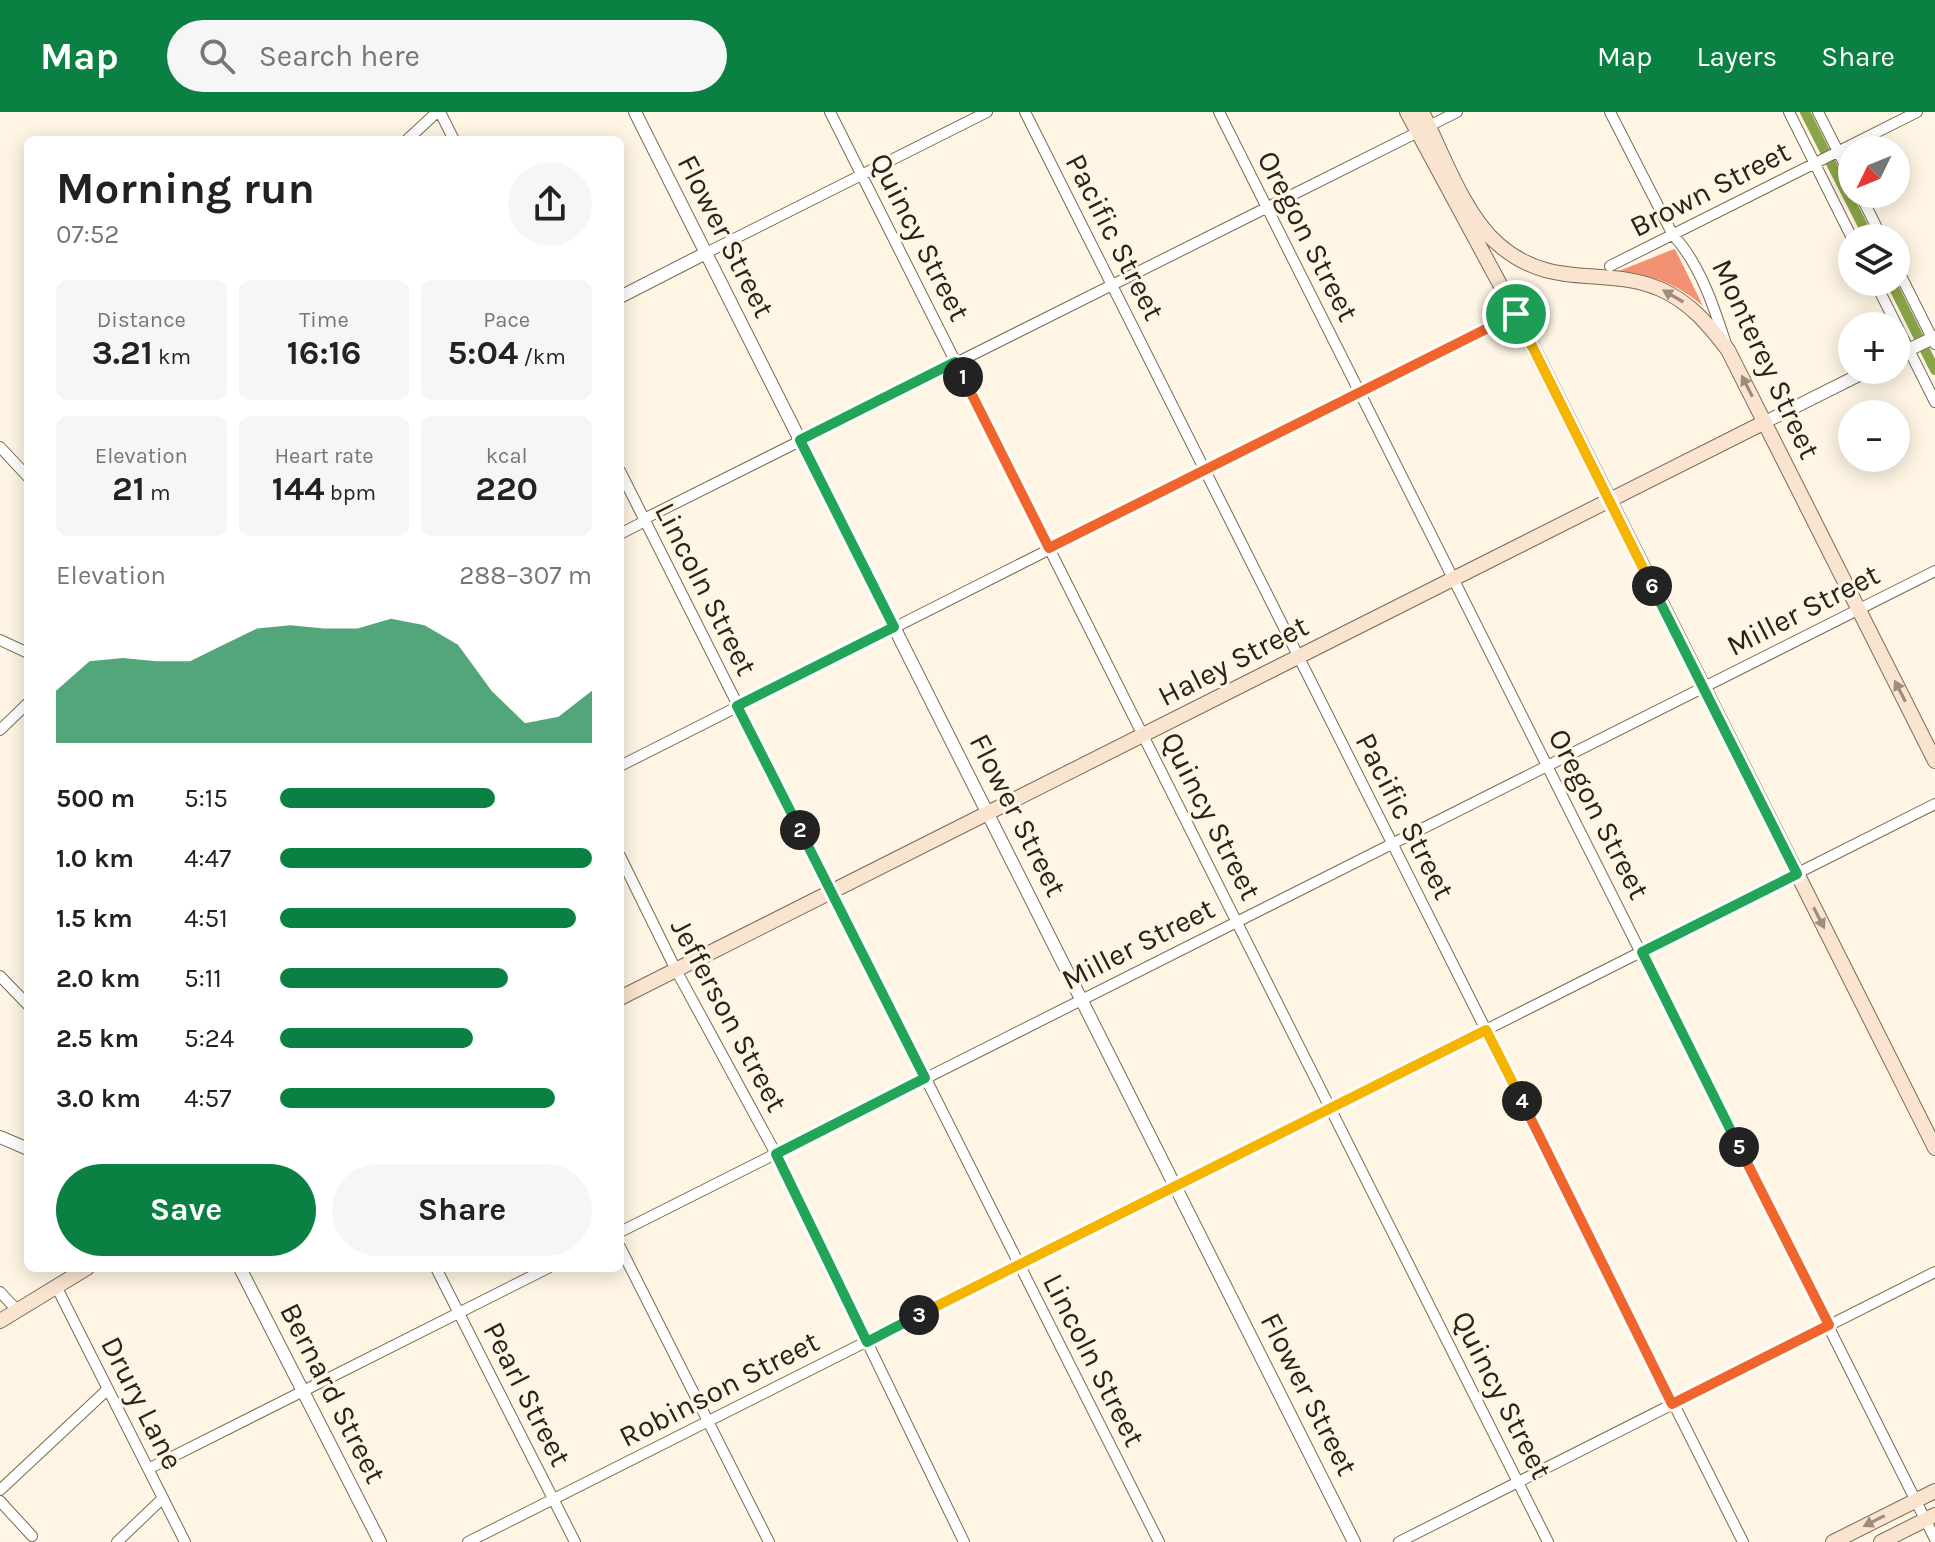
<!DOCTYPE html>
<meta charset="utf-8">
<style>
:root{--surface:#fff;--page:#f6f6f6;--text:#222;--muted:#767676;--accent:#0b8043}
body{margin:0;font-family:Karla,sans-serif;background:var(--page);color:var(--text);height:100vh;display:flex;flex-direction:column;font-size:30px;white-space:nowrap}
*{box-sizing:border-box;margin:0}
p{font-size:26px;color:var(--muted)}
.icon{flex:none;width:44px;height:44px;fill:none;stroke:currentColor;stroke-width:2;stroke-linecap:round;stroke-linejoin:round}
.map{position:relative;flex:1;overflow:hidden}
.sheet{position:absolute;left:24px;top:24px;width:600px;height:1136px;display:flex;flex-direction:column;background:var(--surface);border-radius:12px;box-shadow:0 4px 20px #0003}
.sheet>*{flex:none}
.needle{width:52px;rotate:227deg}
.tools{position:absolute;left:1838px;top:24px;display:grid;gap:16px}
.tools a{display:grid;place-items:center;width:72px;height:72px;border-radius:50%;background:var(--surface);box-shadow:0 4px 20px #0003;font-size:40px}
.pin{position:absolute;display:grid;place-items:center;width:68px;height:68px;color:#fff;margin:-34px;border:4px solid #fff;border-radius:50%;box-shadow:0 2px 8px #0007}
.km{position:absolute;width:40px;height:40px;margin:-20px;border-radius:50%;background:#222;color:#fff;font-size:22px;line-height:40px;text-align:center}
.round{display:grid;place-items:center;flex:none;width:84px;height:84px;border-radius:42px;background:var(--page)}
.head{display:flex;align-items:center;justify-content:space-between;height:136px;padding:0 32px}
h1{font-size:44px;font-weight:700;line-height:60px}
.stats{display:grid;grid-template-columns:repeat(3,1fr);gap:12px;height:136px;padding:8px 32px}
.stats div{display:grid;align-content:center;border-radius:12px;background:var(--page);text-align:center}
.stats b{font-size:34px;font-weight:700}
.stats small{font-size:22px;font-weight:400}
.stats p{font-size:22px}
.chart{height:224px;padding:16px 32px}
.chart p{display:flex;justify-content:space-between}
.chart svg{width:100%;height:144px;margin-top:8px;fill:var(--accent);opacity:.7}
.primary-button{display:flex;gap:16px;margin-top:auto;padding:16px 32px}
.primary-button a{flex:1;height:92px;border-radius:48px;background:var(--accent);color:#fff;font-size:32px;font-weight:700;line-height:92px;text-align:center}
.primary-button a+a{background:var(--page);color:var(--text)}
ul{padding:0 32px;list-style:none;font-size:26px}
li{display:grid;grid-template-columns:128px 96px 1fr;align-items:center;height:60px}
li i{height:20px;border-radius:10px;background:var(--accent)}
header{display:flex;align-items:center;gap:48px;box-sizing:border-box;height:112px;padding:0 40px;background:var(--accent);color:#fff}
header strong{font-size:38px}
nav{display:flex;gap:44px;margin-inline-start:auto;font-size:28px}
.search{width:560px;height:72px;background:var(--page);display:flex;align-items:center;gap:20px;box-sizing:border-box;padding:0 28px;border-radius:44px;color:var(--muted);font-size:30px}
.map>svg:first-child{display:block}
.forest{fill:#f29273}
.lines{fill:none;stroke-linecap:round;stroke-linejoin:round}
.canal{stroke:#8ba446;stroke-width:10}
.minor-casing{stroke:#7a6c54;stroke-width:12}
.tertiary-casing{stroke:#7a6c54;stroke-width:14}
.secondary-casing{stroke:#7a6c54;stroke-width:16}
.minor{stroke:#fff;stroke-width:10}
.tertiary{stroke:#fff;stroke-width:12}
.secondary{stroke:#fae3cf;stroke-width:14}
.oneway{fill:#9c8d7d}
.split-1-casing{stroke:#fff;stroke-width:16}
.split-2-casing{stroke:#fff;stroke-width:16}
.split-3-casing{stroke:#fff;stroke-width:16}
.split-4-casing{stroke:#fff;stroke-width:16}
.split-5-casing{stroke:#fff;stroke-width:16}
.split-6-casing{stroke:#fff;stroke-width:16}
.split-7-casing{stroke:#fff;stroke-width:16}
.split-1{stroke:#f0652b;stroke-width:10}
.split-2{stroke:#22a559;stroke-width:10}
.split-3{stroke:#22a559;stroke-width:10}
.split-4{stroke:#f5b400;stroke-width:10}
.split-5{stroke:#f0652b;stroke-width:10}
.split-6{stroke:#22a559;stroke-width:10}
.split-7{stroke:#f5b400;stroke-width:10}
.labels{text-anchor:middle;dominant-baseline:central;stroke-width:6;stroke-linejoin:round;paint-order:stroke}
.street-label{font-size:30px;fill:#292319;stroke:#fef5e4}
</style>
<header>
<strong>Map</strong>
<div class="search"><svg class="icon" aria-label="search" viewBox="0 0 24 24"><circle cx="10" cy="10" r="6"/><path d="M15 15l6 6"/></svg>Search here</div>
<nav><a>Map</a><a>Layers</a><a>Share</a></nav>
</header>
<div class="map">
<svg width="1935" height="1430" viewBox="0 0 1935 1430">
<rect width="100%" height="100%" fill="#fef5e4"/>
<path class="forest" d="M1674 137 1676 139 1703 194C1678 172 1652 163 1619 159Z"/>
<g class="lines">
<path class="canal" d="M1805 0 1869 126
M1891 170 1935 258"/>
<g class="minor-casing">
<path id="minor" d="M440 0 454 28
M830 0 1548 1430
M1025 0 1743 1430
M1219 0 1935 1427
M1610 0 1673 123C1700 152 1714 195 1726 232
M1789 0 1852 126
M1818 0 1852 67
M1429 14 1457 0
M407 28 437 0
M1860 82 1882 126
M706 141 987 0
M1610 154 1917 0
M1896 154 1935 232
M1875 170 1935 290
M0 335 28 365
M620 359 1159 1430
M644 407 1418 20
M620 422 645 409
M0 528 28 541
M0 618 28 591
M620 654 1516 202
M620 744 676 858 776 1042 964 1430
M0 864 28 893
M620 1120 1935 459
M620 1135 769 1430
M436 1156 575 1430
M56 1174 185 1430
M0 1180 16 1197
M148 1357 548 1156
M0 1378 108 1277
M0 1389 32 1424
M117 1430 163 1386
M468 1430 1935 692
M1399 1430 1935 1160"/>
</g>
<g class="tertiary-casing">
<path id="tertiary" d="M635 0 1354 1430
M620 185 706 141
M1896 244 1935 225
M1765 310 1869 258
M0 1025 28 1037
M240 1156 380 1430"/>
</g>
<g class="secondary-casing">
<path id="secondary" d="M1407 0 1516 202 1935 1036
M1422 0C1442 40 1464 103 1498 132 1553 180 1603 153 1660 177 1690 190 1709 213 1728 238L1935 649
M620 886 1765 310
M0 1209 87 1156
M1833 1430 1935 1379
M1881 1430 1935 1403"/>
</g>
<use href="#minor" class="minor"/>
<use href="#tertiary" class="tertiary"/>
<use href="#secondary" class="secondary"/>
</g>
<defs><path id="oneway-solid" d="M-6-.8H1V-3.2L6.5 0L1 3.2V.8H-6Z" transform="scale(2)"/></defs>
<g class="oneway">
<use href="#oneway-solid" transform="translate(1673 184) rotate(-150)"/>
<use href="#oneway-solid" transform="translate(1747 274) rotate(-117)"/>
<use href="#oneway-solid" transform="translate(1900 579) rotate(-117)"/>
<use href="#oneway-solid" transform="translate(1819 806) rotate(63)"/>
<use href="#oneway-solid" transform="translate(1874 1409) rotate(153)"/>
</g>
<g class="lines">
<g class="split-1-casing">
<path id="split-1" d="M963 265 1049 436 1516 202"/>
</g>
<g class="split-2-casing">
<path id="split-2" d="M800 718 737 594 894 515 800 328 955 250 963 265"/>
</g>
<g class="split-3-casing">
<path id="split-3" d="M800 718 925 966 776 1042 867 1230 919 1203"/>
</g>
<g class="split-4-casing">
<path id="split-4" d="M919 1203 1486 918 1522 989"/>
</g>
<g class="split-5-casing">
<path id="split-5" d="M1522 989 1672 1292 1829 1213 1739 1035"/>
</g>
<g class="split-6-casing">
<path id="split-6" d="M1652 474 1797 762 1642 840 1739 1035"/>
</g>
<g class="split-7-casing">
<path id="split-7" d="M1516 202 1652 474"/>
</g>
<use href="#split-1" class="split-1"/>
<use href="#split-2" class="split-2"/>
<use href="#split-3" class="split-3"/>
<use href="#split-4" class="split-4"/>
<use href="#split-5" class="split-5"/>
<use href="#split-6" class="split-6"/>
<use href="#split-7" class="split-7"/>
</g>
<g class="labels">
<g class="street-label">
<text transform="translate(1710 77) rotate(-27)">Brown Street</text>
<text transform="translate(726 124) rotate(63)">Flower Street</text>
<text transform="translate(1308 124) rotate(63)">Oregon Street</text>
<text transform="translate(920 125) rotate(63)">Quincy Street</text>
<text transform="translate(1115 125) rotate(63)">Pacific Street</text>
<text transform="translate(1766 247) rotate(65)">Monterey Street</text>
<text transform="translate(706 477) rotate(63)">Lincoln Street</text>
<text transform="translate(1803 498) rotate(-27)">Miller Street</text>
<text transform="translate(1233 549) rotate(-27)">Haley Street</text>
<text transform="translate(1599 702) rotate(63)">Oregon Street</text>
<text transform="translate(1018 703) rotate(63)">Flower Street</text>
<text transform="translate(1211 704) rotate(63)">Quincy Street</text>
<text transform="translate(1405 704) rotate(63)">Pacific Street</text>
<text transform="translate(1138 832) rotate(-27)">Miller Street</text>
<text transform="translate(729 903) rotate(62)">Jefferson Street</text>
<text transform="translate(1094 1248) rotate(63)">Lincoln Street</text>
<text transform="translate(719 1277) rotate(-27)">Robinson Street</text>
<text transform="translate(333 1281) rotate(63)">Bernard Street</text>
<text transform="translate(527 1282) rotate(63)">Pearl Street</text>
<text transform="translate(1309 1282) rotate(63)">Flower Street</text>
<text transform="translate(1502 1283) rotate(63)">Quincy Street</text>
<text transform="translate(142 1291) rotate(63)">Drury Lane</text>
</g>
</g>
</svg>
<div class="tools">
<a><svg class="needle" viewBox="-14 -14 28 28"><path d="M0-13l5 13h-10z" fill="#e53935"/><path d="M0 13l5-13h-10z" fill="#767676"/></svg></a>
<a><svg class="icon" aria-label="layers" viewBox="0 0 24 24"><path d="M12 4l9 5-9 5-9-5zM3 14l9 5 9-5"/></svg></a>
<a>+</a>
<a>−</a>
</div>
<div class="pin" style="left:1516px;top:202px;background:#1e9e55"><svg class="icon" aria-label="arrive" viewBox="0 0 24 24"><path d="M6 21V4h12l-3 4 3 4H6"/></svg></div>
<b class="km" style="left:963px;top:265px">1</b>
<b class="km" style="left:800px;top:718px">2</b>
<b class="km" style="left:919px;top:1203px">3</b>
<b class="km" style="left:1522px;top:989px">4</b>
<b class="km" style="left:1739px;top:1035px">5</b>
<b class="km" style="left:1652px;top:474px">6</b>
<section class="sheet">
<div class="head"><div><h1>Morning run</h1><p>07:52</p></div><a class="round"><svg class="icon" aria-label="share" viewBox="0 0 24 24"><path d="M12 15V3M7 8l5-5 5 5M5 13v7h14v-7"/></svg></a></div>
<div class="stats">
<div><p>Distance</p><b>3.21<small> km</small></b></div>
<div><p>Time</p><b>16:16</b></div>
<div><p>Pace</p><b>5:04<small> /km</small></b></div>
</div>
<div class="stats">
<div><p>Elevation</p><b>21<small> m</small></b></div>
<div><p>Heart rate</p><b>144<small> bpm</small></b></div>
<div><p>kcal</p><b>220</b></div>
</div>
<div class="chart"><p><span>Elevation</span>288–307 m</p>
<svg viewBox="0 0 160 44" preserveAspectRatio="none"><path d="M0 44V28L10 19L20 18L30 19L40 19L50 14L60 9L70 8L80 9L90 9L100 6L110 8L120 14L130 28L140 38L150 36L160 28V44z"/></svg>
</div>
<ul>
<li><b>500 m</b>5:15<i style="width:69%"></i></li>
<li><b>1.0 km</b>4:47<i style="width:100%"></i></li>
<li><b>1.5 km</b>4:51<i style="width:95%"></i></li>
<li><b>2.0 km</b>5:11<i style="width:73%"></i></li>
<li><b>2.5 km</b>5:24<i style="width:62%"></i></li>
<li><b>3.0 km</b>4:57<i style="width:88%"></i></li>
</ul>
<div class="primary-button"><a>Save</a><a>Share</a></div>
</section>
</div>
